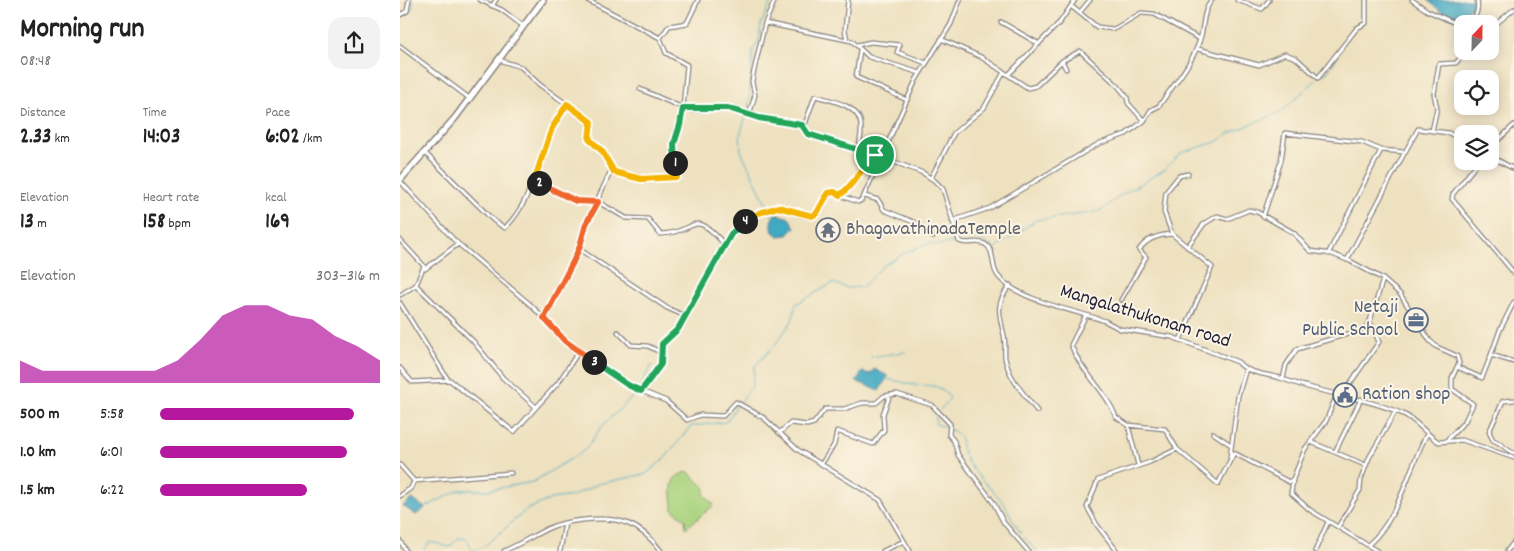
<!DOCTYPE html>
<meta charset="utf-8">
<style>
:root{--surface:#fff;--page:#f2f2f2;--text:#222;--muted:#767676;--accent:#b5179e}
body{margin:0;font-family:Dekko,sans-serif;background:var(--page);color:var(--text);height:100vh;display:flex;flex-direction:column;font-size:19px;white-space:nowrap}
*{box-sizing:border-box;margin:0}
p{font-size:16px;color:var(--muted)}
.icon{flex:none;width:28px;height:28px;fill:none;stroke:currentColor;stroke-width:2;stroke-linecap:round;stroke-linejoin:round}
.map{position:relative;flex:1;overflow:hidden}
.drawer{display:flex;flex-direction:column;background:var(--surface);width:400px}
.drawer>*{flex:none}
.needle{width:32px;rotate:22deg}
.buttons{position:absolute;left:1054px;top:15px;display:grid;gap:10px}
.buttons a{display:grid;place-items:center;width:45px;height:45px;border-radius:10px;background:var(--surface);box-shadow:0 2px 12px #0003;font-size:25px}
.pin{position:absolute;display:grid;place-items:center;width:42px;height:42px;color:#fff;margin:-21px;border:2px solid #fff;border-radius:50%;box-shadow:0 1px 5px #0007}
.km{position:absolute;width:25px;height:25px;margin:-12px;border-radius:50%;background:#222;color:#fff;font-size:14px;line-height:25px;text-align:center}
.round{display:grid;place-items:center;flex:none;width:52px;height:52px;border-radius:15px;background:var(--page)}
.head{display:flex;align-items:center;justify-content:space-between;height:85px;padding:0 20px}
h1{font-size:28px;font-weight:700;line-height:38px}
.metrics{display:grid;grid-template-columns:repeat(3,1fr);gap:8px;height:85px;padding:5px 20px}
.metrics div{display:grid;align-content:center}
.metrics b{font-size:21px;font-weight:700}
.metrics small{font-size:14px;font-weight:400}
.metrics p{font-size:14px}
.chart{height:140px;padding:10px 20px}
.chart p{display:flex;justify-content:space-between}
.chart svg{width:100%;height:90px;margin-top:5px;fill:var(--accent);opacity:.7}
ul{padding:0 20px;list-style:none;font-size:16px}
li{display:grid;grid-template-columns:80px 60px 1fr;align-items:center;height:38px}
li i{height:12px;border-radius:6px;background:var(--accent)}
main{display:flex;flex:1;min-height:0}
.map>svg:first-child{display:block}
.green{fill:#abd480;stroke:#667b5e}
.water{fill:#42a9c2;stroke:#32667e}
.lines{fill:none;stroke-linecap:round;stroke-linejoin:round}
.stream{stroke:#42a9c2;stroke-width:1}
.street-casing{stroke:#88827e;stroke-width:5.5}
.secondary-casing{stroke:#88827e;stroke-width:8}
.street{stroke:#fff;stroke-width:3}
.secondary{stroke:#fff;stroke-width:5}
.split-1-casing{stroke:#fff;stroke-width:10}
.split-2-casing{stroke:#fff;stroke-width:10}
.split-3-casing{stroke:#fff;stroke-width:10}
.split-4-casing{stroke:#fff;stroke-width:10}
.split-5-casing{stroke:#fff;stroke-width:10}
.split-1{stroke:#22a559;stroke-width:6}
.split-2{stroke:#f5b400;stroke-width:6}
.split-3{stroke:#f0652b;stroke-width:6}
.split-4{stroke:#22a559;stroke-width:6}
.split-5{stroke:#f5b400;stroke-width:6}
.labels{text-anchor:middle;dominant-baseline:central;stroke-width:4;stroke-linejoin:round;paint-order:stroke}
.worship-label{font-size:20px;fill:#5b616d;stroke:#fcf5e5;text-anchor:start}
.service-label{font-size:20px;fill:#4e5e75;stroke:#fcf5e5;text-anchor:end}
.street-label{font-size:20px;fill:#22223b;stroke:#fcf5e5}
</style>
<main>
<section class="drawer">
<div class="head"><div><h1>Morning run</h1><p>08:48</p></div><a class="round"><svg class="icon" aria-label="share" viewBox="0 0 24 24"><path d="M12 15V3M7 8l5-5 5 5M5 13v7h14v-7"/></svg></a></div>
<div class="metrics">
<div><p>Distance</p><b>2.33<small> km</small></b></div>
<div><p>Time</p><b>14:03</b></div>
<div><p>Pace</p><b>6:02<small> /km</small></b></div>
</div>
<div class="metrics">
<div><p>Elevation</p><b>13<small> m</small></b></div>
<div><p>Heart rate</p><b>158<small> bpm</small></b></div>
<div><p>kcal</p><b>169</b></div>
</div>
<div class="chart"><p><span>Elevation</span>303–316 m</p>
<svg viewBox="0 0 160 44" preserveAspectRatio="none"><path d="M0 44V33L10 38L20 38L30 38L40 38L50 38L60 38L70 33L80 23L90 11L100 6L110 6L120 11L130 13L140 21L150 26L160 33V44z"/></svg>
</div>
<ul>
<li><b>500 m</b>5:58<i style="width:88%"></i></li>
<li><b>1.0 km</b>6:01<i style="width:85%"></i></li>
<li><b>1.5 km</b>6:22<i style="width:67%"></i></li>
</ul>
</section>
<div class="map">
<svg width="1114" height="551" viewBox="0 0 1114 551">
<rect width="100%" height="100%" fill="#fcf5e5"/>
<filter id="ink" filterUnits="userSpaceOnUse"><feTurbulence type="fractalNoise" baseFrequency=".02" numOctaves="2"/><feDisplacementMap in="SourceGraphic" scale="10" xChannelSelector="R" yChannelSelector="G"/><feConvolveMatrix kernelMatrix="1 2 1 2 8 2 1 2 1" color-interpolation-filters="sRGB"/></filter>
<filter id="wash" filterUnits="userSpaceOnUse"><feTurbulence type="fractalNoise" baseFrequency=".0096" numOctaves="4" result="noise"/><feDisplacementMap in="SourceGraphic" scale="20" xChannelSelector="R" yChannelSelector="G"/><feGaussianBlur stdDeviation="1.12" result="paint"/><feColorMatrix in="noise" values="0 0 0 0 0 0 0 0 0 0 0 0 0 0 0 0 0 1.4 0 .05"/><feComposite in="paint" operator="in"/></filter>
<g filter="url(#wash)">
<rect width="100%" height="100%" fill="#eee1c0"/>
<path class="green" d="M289 472 305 488 304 494 314 505 286 528 285 519 273 510C273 492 265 476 289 472Z"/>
<path class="water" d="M1027 0H1073L1075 6 1068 9V16C1055 27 1038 8 1027 0Z
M376 213 389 218 395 227 388 235 379 236 373 232 371 221Z
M474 369 488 376 479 391 456 381 462 372 470 374Z
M12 499 25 508 16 515 3 506Z"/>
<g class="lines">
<path class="stream" d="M0 19 11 12 14 0
M959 26 965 11
M922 75 928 72 938 55
M348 111 353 50 359 40 361 24 372 0
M346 116 340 135 341 151 373 218
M563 240 578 238 595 249 636 220 692 213 702 210 718 197 765 169 781 153 819 141 828 134 882 111 917 79
M471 357 505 352
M485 379C494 380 501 382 509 384 529 388 535 380 550 398L540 410
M241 386 252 365
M341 401 352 386 355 366 374 346 392 321 396 304 433 283 447 288 462 287 484 265 504 253 530 243 536 245 556 242
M538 414 535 418 536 424 554 431 561 439C561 469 592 484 606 507 611 516 614 524 621 533
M26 507 59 490H88L133 482 185 450 203 425 238 392
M624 537 637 551
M23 551 30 542 50 547 58 538 67 539 73 551
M74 551 86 545 126 510 151 499 173 496 198 484 246 474 265 458 291 426 326 422 337 405"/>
</g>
</g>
<g filter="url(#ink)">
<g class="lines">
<g class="street-casing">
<path id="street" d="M80 0 102 10 123 26
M187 0 260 38
M837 0 862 9 869 0
M1012 0 1028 11 1062 26
M92 6 96 0
M671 6 697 27 714 29 741 13 754 14 800 39
M680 12 690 0
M0 15 7 11 9 0
M601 22 639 44
M365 23 375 0
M1067 24C1076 19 1079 10 1077 0
M1090 29 1114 9
M541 39 581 57 628 88 636 86 662 61
M447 40 445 30 448 0
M457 45 471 42 500 45 497 52 526 63
M0 46 69 98
M798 49 859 65 885 54 896 58 918 78 957 28 966 23V0
M460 50 456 77 507 100
M99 60 121 67 140 85 190 121 192 125 189 139 203 151 214 172 241 179 277 177 274 144 282 118 287 65 266 53 260 38 269 26 287 23 298 0
M666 69 662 61 680 51 717 85 727 97 728 103 744 121
M609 74 660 22 675 0
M240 89 283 108 292 110 329 108 359 118 403 125 408 134 487 159 523 173 535 181 543 189 559 241C567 246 576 239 585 244 596 251 590 266 598 276 618 301 675 310 705 321L720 329 772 337 838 362C847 374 869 374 883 379 922 394 965 397 1003 414 1017 420 1026 435 1039 442L1062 440 1114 458
M349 115 355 95 352 82 353 75 365 23 452 41 469 57 520 73
M404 127 415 96C430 100 461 105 461 127 462 134 459 142 459 150
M1032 131 1037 108 1034 94 1039 64 1056 63 1066 51
M1090 148 1114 125
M25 153 94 221 105 228C133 200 137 162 153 127 156 119 162 111 167 104
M1090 156 1114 169
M1079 161 1053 194 1052 199 1114 273
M531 178 554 133 584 108 604 72
M0 181 55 241 132 306 165 341 227 385 266 401 287 420 300 415 323 416 336 402 364 418 398 450 480 500 510 551
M134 181 176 201 198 202 226 218 248 219 260 234C299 233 291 206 325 245
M440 195C454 185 462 167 475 155
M465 196 478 200 484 210 516 223 533 237
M863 217 881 161 885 133 962 142 981 150
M552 221 590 208 698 144 726 134 744 121 751 110 759 106C774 84 794 62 801 36 804 24 803 10 812 0
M0 240 24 266 16 285 73 341 103 378 136 407
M787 247 804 224 817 216 827 219 849 210 857 212 894 233 910 251 932 254 950 261 983 279 1000 294 1030 341 1037 347 1057 356 1059 363 1057 367 1082 378 1091 355
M179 249 267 308 285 316
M928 254 981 150 1005 152 1018 129 1049 133 1062 141
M947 260 1005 152
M25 269 58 244
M610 285C595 305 599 313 604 335 606 343 604 351 605 358 609 379 625 395 637 411
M0 295 16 285
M721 300 746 257 739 250C747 238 759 235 772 234
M1114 302 1100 330 1091 355 1114 362
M0 303 47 378
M686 315 671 345C681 372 706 390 716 417L728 425 765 429 777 449
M144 318 173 263 180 246 186 224 211 171
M218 332 231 345 248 346 262 353
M780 340 812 267 772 234 764 212 766 192 779 176 788 174
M0 368 12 382 50 380 114 432 158 383 179 351
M883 379 886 365 897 349 965 329 970 321 983 279
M241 391 261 364 262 344 278 329 331 234C344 221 366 202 386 209 394 212 404 218 412 216L417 213 428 193 431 192 458 202 462 200 516 80 551 24 560 0
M942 395 979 342 970 322
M1114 400 1103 401 1089 432 1093 440C1102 443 1105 450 1114 453
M728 425 738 465
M379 433 391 423 407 425 414 423 425 409H444L462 403H476L484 396 497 394 532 405 550 424 549 435 554 441 558 455 593 502 604 523 628 551
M813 433 831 445
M1046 441 1065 421 1073 404 1052 389V378L1057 367
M911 442 965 465
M935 452 961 399
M830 457 838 396 846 369
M422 463 434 445 437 431 473 444 484 430 483 414 490 395
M0 465 14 481 11 488 0 496
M893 480 891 493 910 510 977 551
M14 481 111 473
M938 527 960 490 961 479 969 458 995 412
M0 541 6 551
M968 545C1001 516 1007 471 1027 434
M104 551C120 544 134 535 149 528 160 523 172 521 183 520 218 516 239 522 261 551
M160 551 165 523
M483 551 504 541
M717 551 697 525 687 507 698 480 750 462 777 449 818 484 834 453 889 482 893 479 905 449 926 421 937 394
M915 551 928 522
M1107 551 1114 542"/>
</g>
<g class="secondary-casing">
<path id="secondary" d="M0 180 55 118 143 0"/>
</g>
<use href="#street" class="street"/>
<use href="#secondary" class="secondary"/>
</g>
</g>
<g class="lines" filter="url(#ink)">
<g class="split-1-casing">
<path id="split-1" d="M275 163 274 144 280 125 283 108H328L359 118 402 125 408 134 475 155"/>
</g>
<g class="split-2-casing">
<path id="split-2" d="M139 183 134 181 152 128 167 104 191 122 189 139 202 151 214 172 241 179 277 177 275 163"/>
</g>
<g class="split-3-casing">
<path id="split-3" d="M139 183 176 201 198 202 186 224 180 246 173 262 144 318 165 341 194 362"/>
</g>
<g class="split-4-casing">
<path id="split-4" d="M194 362 228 385 241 391 261 364 262 344 278 329 331 234 345 221"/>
</g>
<g class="split-5-casing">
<path id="split-5" d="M345 221 359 213 378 207 412 216 417 213 428 193 434 192 440 195C454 185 462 167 475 155"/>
</g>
<use href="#split-1" class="split-1"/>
<use href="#split-2" class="split-2"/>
<use href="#split-3" class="split-3"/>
<use href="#split-4" class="split-4"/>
<use href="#split-5" class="split-5"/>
</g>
<defs>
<g id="temple-ring" transform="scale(1.25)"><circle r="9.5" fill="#fcf5e5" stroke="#6b7280" stroke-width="1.5"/><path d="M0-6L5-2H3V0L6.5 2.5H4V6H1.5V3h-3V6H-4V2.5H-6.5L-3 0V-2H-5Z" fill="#6b7280"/></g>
<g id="office-ring" transform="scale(1.25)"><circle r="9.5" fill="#fcf5e5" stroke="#5c6f8a" stroke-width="1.5"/><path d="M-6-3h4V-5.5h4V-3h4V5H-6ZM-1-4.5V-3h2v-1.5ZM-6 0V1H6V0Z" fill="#5c6f8a"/></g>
<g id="civic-ring" transform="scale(1.25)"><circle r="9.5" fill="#fcf5e5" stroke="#5c6f8a" stroke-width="1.5"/><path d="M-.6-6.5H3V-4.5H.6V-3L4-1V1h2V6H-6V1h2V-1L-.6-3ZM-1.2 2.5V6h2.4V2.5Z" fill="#5c6f8a"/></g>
</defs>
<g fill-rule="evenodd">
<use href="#temple-ring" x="428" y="230"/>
<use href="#office-ring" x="1016" y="320"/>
<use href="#civic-ring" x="945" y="395"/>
</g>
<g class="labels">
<g class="worship-label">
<text x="446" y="230">BhagavathinadaTemple</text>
</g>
<g class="service-label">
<text x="998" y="308">Netaji<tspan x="998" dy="23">Public School</tspan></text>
<text x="962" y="395" text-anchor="start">Ration shop</text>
</g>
<g class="street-label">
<text transform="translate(745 317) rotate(17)">Mangalathukonam road</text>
</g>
</g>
</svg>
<div class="buttons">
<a><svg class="needle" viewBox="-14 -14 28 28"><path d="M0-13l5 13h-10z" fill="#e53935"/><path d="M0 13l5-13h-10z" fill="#767676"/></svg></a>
<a><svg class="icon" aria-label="locate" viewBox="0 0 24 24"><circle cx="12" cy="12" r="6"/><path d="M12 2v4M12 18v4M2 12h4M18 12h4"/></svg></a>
<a><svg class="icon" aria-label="layers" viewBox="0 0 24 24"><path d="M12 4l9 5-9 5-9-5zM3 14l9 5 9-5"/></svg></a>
</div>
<div class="pin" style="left:475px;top:155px;background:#1e9e55"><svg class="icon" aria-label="arrive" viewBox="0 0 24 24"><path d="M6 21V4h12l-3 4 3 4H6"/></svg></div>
<b class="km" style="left:275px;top:163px">1</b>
<b class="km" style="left:139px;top:183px">2</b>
<b class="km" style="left:194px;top:362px">3</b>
<b class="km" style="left:345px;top:221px">4</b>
</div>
</main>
